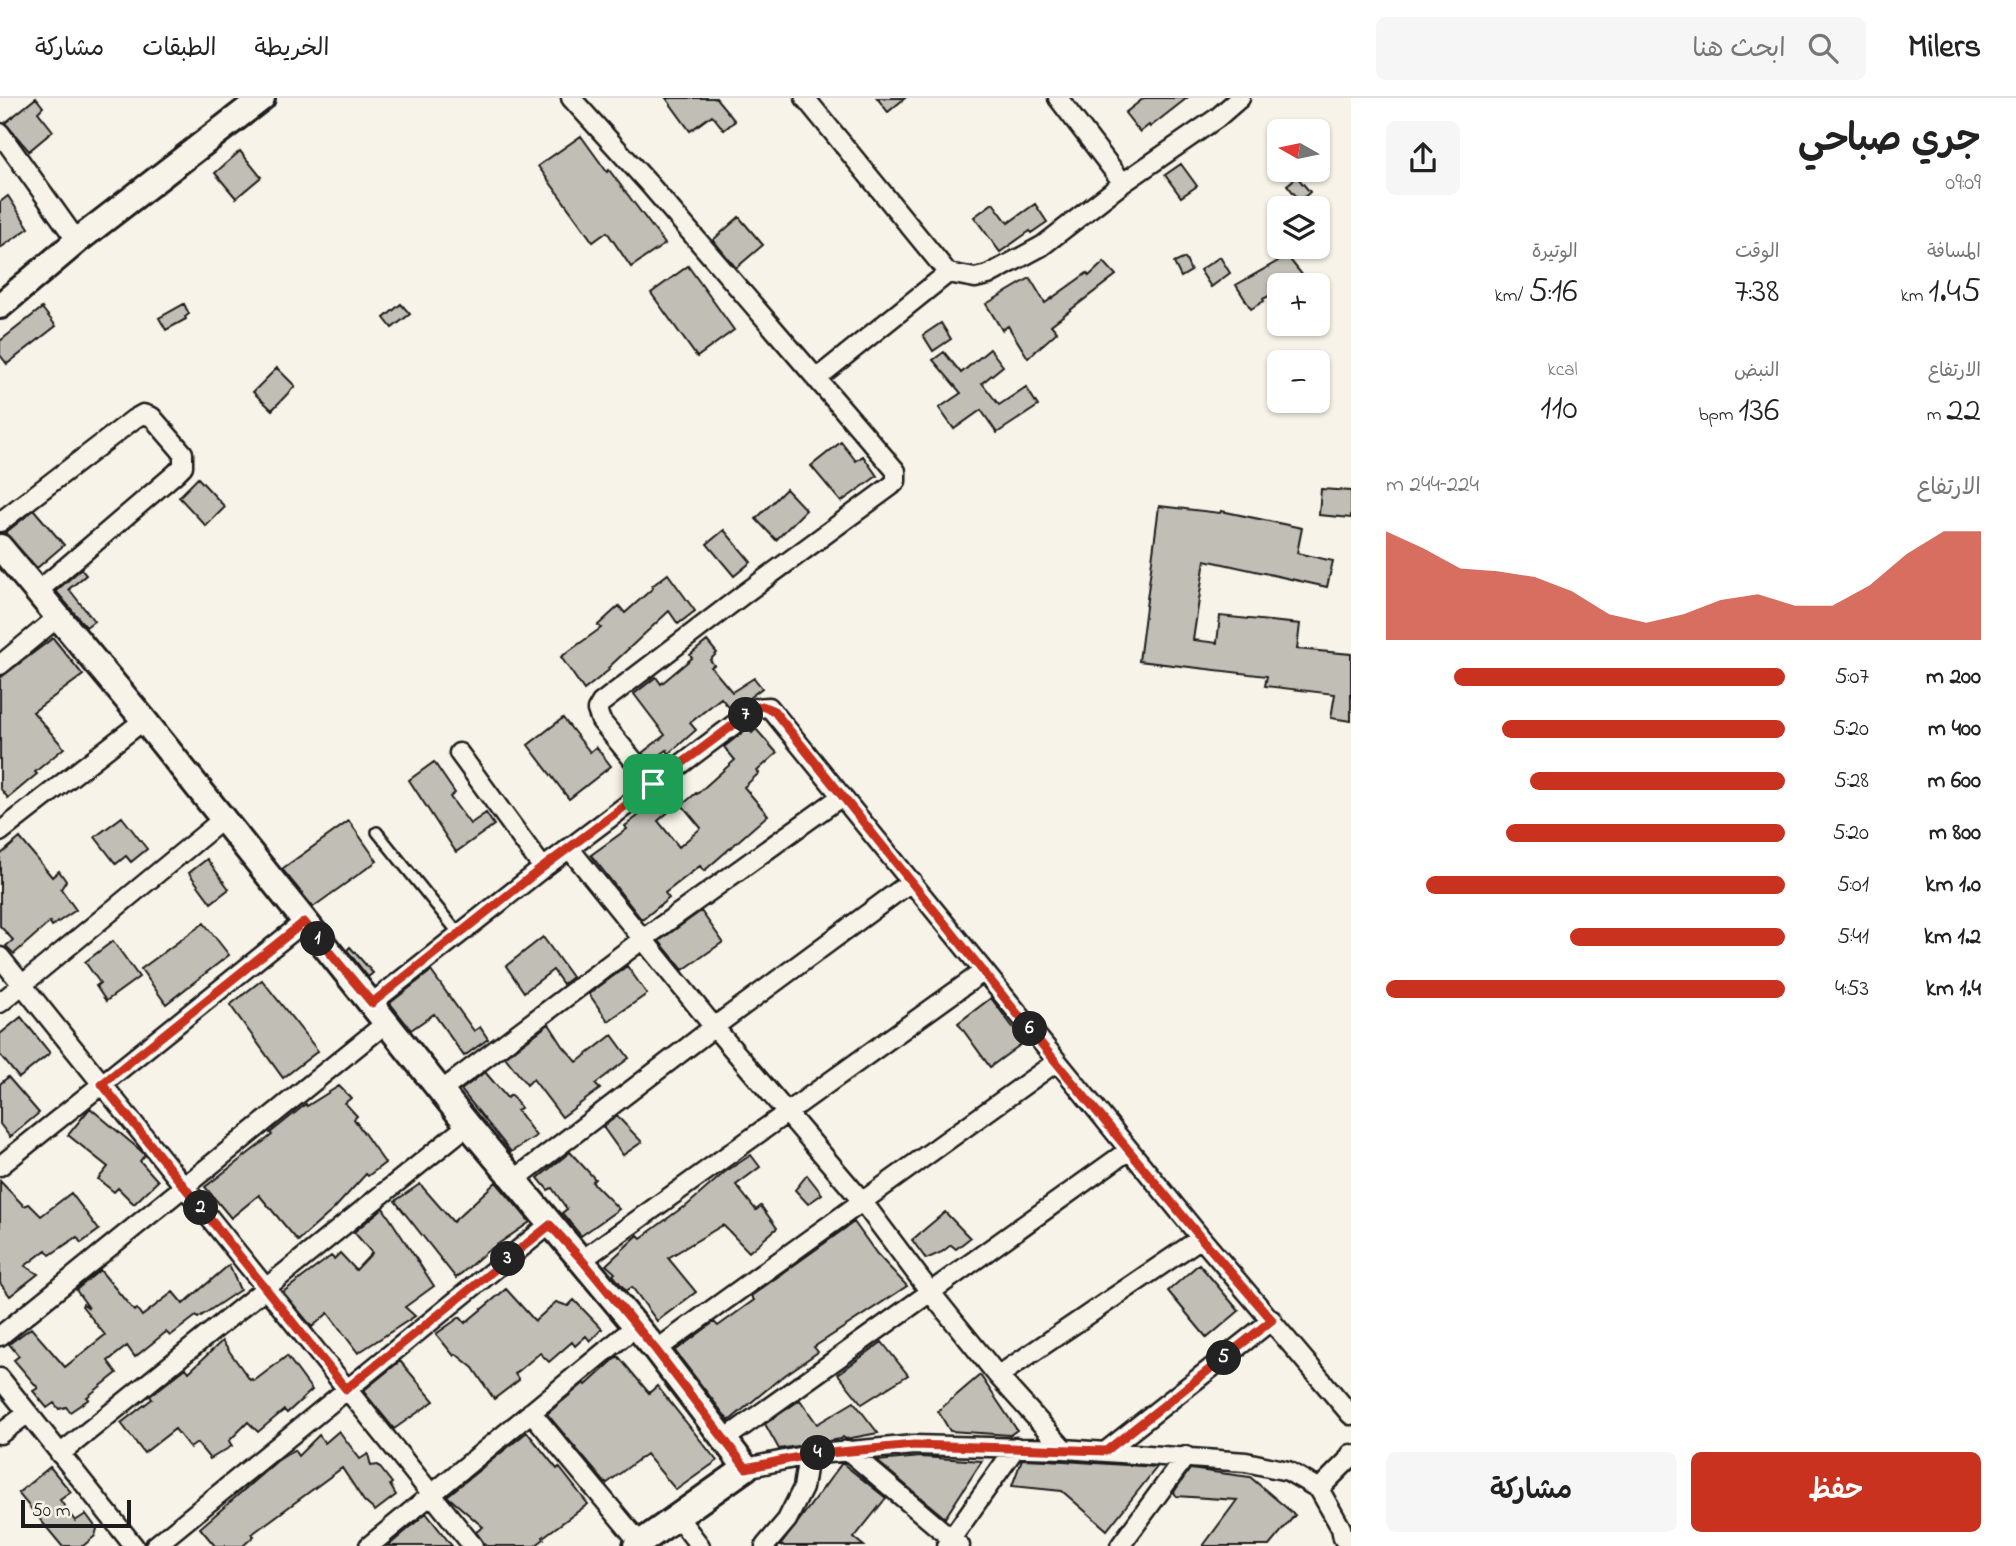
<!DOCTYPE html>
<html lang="ar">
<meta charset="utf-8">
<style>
:root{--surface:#fff;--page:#f6f6f6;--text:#222;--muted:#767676;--line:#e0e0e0;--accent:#c8321e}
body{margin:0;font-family:"Indie Flower","Playpen Sans Arabic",sans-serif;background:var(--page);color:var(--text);direction:rtl;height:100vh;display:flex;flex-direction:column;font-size:26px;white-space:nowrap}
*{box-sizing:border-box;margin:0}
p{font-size:23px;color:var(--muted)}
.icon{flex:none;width:38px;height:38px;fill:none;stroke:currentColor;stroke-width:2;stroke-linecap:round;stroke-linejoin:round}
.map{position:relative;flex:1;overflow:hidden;direction:ltr}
.panel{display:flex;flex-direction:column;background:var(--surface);width:665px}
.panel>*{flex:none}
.needle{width:46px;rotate:279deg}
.controls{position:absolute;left:1267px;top:21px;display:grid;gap:14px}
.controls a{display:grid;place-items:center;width:63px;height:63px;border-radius:10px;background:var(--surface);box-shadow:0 2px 5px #0004;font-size:35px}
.scale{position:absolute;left:21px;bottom:18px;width:110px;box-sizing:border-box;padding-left:7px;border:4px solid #1c1c1c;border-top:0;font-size:19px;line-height:24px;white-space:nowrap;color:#1c1c1c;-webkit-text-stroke:5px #f7f3e8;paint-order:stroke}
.pin{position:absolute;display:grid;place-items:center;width:60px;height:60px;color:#fff;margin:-30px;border-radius:14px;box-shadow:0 4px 10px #0006}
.km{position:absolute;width:35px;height:35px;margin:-18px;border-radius:50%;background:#222;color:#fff;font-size:19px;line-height:35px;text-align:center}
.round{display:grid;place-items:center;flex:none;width:74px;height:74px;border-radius:10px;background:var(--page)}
.headline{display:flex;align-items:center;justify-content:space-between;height:119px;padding:0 35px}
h1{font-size:38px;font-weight:600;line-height:52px}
.figures{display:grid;grid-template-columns:repeat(3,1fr);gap:10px;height:119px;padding:7px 35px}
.figures div{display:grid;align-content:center}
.figures b{font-size:35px;font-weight:600}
.figures small{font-size:19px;font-weight:400}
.figures p{font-size:19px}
.chart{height:196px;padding:14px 35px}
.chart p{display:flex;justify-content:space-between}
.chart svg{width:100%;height:126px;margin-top:7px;fill:var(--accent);opacity:.7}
.action{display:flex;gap:14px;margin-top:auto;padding:14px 35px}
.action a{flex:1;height:80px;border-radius:10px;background:var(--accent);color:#fff;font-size:28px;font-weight:600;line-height:80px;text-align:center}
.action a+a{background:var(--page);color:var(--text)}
ul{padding:0 35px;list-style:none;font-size:23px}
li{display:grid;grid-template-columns:112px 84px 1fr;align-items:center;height:52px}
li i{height:18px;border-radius:9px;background:var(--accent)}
header{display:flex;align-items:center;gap:42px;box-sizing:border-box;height:98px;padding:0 35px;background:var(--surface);border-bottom:2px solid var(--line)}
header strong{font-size:33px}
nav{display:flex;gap:38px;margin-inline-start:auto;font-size:24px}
.search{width:490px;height:63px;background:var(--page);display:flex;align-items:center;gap:18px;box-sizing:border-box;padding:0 24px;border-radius:10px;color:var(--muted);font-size:26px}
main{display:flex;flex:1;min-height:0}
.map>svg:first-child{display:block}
.building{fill:#c0beb5;stroke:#1c1c1c;stroke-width:2}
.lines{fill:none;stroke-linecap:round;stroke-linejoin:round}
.lane-casing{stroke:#1c1c1c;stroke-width:14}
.street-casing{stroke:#1c1c1c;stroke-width:23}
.secondary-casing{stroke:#1c1c1c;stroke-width:30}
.lane{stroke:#f7f3e8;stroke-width:9}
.street{stroke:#f7f3e8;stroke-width:18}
.secondary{stroke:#f7f3e8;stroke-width:24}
.route-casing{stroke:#fff;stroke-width:14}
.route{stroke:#c8321e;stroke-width:9}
</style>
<header>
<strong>Milers</strong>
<div class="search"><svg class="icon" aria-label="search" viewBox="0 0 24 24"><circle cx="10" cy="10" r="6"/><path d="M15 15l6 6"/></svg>ابحث هنا</div>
<nav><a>الخريطة</a><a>الطبقات</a><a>مشاركة</a></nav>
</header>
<main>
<section class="panel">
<div class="headline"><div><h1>جري صباحي</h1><p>09:09</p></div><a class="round"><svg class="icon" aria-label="share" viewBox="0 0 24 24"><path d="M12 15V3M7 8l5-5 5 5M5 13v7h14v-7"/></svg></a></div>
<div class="figures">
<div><p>المسافة</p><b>1.45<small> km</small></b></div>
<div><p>الوقت</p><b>7:38</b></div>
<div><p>الوتيرة</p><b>5:16<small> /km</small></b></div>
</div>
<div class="figures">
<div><p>الارتفاع</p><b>22<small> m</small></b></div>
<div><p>النبض</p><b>136<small> bpm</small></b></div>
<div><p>kcal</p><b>110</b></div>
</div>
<div class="chart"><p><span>الارتفاع</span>224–244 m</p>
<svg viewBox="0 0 160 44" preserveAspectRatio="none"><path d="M0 44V6L10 12L20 19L30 20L40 22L50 27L60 35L70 38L80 35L90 30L100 28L110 32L120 32L130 25L140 14L150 6L160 6V44z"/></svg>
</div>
<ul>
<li><b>200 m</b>5:07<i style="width:83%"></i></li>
<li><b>400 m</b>5:20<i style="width:71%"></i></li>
<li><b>600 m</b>5:28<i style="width:64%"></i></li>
<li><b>800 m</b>5:20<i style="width:70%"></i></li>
<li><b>1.0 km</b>5:01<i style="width:90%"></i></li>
<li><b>1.2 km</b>5:41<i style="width:54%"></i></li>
<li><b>1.4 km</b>4:53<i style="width:100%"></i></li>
</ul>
<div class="action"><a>حفظ</a><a>مشاركة</a></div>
</section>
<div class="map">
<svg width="1351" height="1448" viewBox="0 0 1351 1448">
<rect width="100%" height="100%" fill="#f7f3e8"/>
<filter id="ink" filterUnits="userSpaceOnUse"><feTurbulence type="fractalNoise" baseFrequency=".0143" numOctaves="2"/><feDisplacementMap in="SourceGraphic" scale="14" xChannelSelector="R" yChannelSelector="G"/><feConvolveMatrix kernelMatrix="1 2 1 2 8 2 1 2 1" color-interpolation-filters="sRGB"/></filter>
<g filter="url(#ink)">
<path class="building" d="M36 0 43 9 38 14 53 33 29 53 5 25Z
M666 0H716L735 23 724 32 712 17 690 33Z
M877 0H905L888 14Z
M1144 0H1187L1150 29 1149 27 1140 34 1125 15Z
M581 38 607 74 609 72 665 146 631 169 607 134 593 144 538 68Z
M240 53 261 79 236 100 215 75Z
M1181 66 1197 88 1181 99 1165 77Z
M1297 79 1310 94 1300 103 1287 87Z
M8 98 29 130 0 150V104Z
M993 105 1008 125 1035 106 1047 124 1031 135 1030 133 1000 154 974 119Z
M739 119 763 147 736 170 713 142Z
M1287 158 1304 179 1293 187H1279V193L1263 201 1264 203 1251 211 1236 187Z
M1220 159 1230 175 1211 189 1200 172Z
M1185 160 1191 173 1181 179 1174 165Z
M1104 164 1116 177 1051 227 1057 234 1028 260 1008 228 1002 232 986 206 1030 180 1045 205 1087 175 1089 178Z
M688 168 734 232 697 259 651 195Z
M184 206 189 216 185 219 186 221 166 232 159 220Z
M401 206 410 216 392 230 384 220Z
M42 210 56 228 7 266 0 257V243Z
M941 225 951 241 933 253 923 237Z
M990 251 1003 268 982 285 999 307 1026 289 1038 308 997 335 981 312 954 331 939 310 961 295 933 262 944 254 961 275Z
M277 270 295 288 272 312 253 294Z
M841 344 856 363 863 358 877 378 841 404 811 368Z
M198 380 225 409 206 428 179 399Z
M786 391 806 412 776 442 756 421Z
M1321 391 1351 393V420L1319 417Z
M1159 408 1220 415 1221 413 1302 430 1297 455 1333 463 1327 489 1205 462 1193 542 1217 545 1220 518 1300 526 1297 551 1351 556V623L1331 620 1335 596 1265 588 1267 578 1139 563Z
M34 412 64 447 37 470 5 435Z
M724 432 751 464 734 478 707 446Z
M81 471 86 477 69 491 94 523 86 529 56 493Z
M668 476 695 513 678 526 669 513 608 570 609 572 584 592 561 559 601 530 598 527 619 508 625 515 653 490 652 488Z
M53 540 83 577 33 614 64 650 35 674 37 676 8 700 0 690V580Z
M707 543 717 555 710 562 714 567 711 569 732 594 754 580 762 590 732 613 721 600 690 625 696 632 669 656 667 652 650 664 642 655 665 637 634 596 656 579 661 586 692 560 690 557Z
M563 620 590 654 596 649 611 668 569 701 528 647Z
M748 630 752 635 756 631 777 655 757 673 759 675 744 689 768 717 704 773 700 768 665 795 669 800 642 822 591 757 627 731 625 728 660 701 658 699 667 691 679 705 658 723 679 749 701 730 682 707 696 695 697 696 735 662 724 649Z
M434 664 455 695 450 699 470 726 486 715 494 727 456 754 409 682Z
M122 719 147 751 131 764 126 758 116 766 95 739Z
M349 723 377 763 313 809 282 771Z
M20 740 52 779 59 773 66 783 61 791 76 812 52 828 50 824 14 856 6 848 13 842 0 828V757Z
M207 761 229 791 211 805 189 775Z
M701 813 723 844 683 872 659 843Z
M204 825 229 857 166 906 141 871Z
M543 839 572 879 563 886 553 872 524 894 506 868Z
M113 843 139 879 106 903 96 888 100 885 85 864Z
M350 849 373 875 368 879 347 852Z
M627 868 647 896 608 923 589 896Z
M431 873 474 933 480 929 488 941 464 958 434 916 411 932 390 905Z
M262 882 318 953 283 980 230 907Z
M991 900 1024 944 990 969 958 925Z
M21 919 50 955 19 980 0 957V936Z
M549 926 563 948 577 964 612 937 629 960 595 986 600 991 562 1019 533 981 527 987 505 959Z
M485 974 507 1000 511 997 521 1010 517 1012 536 1038 511 1054 461 992Z
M8 979 39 1015 10 1039 0 1026V986Z
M339 988 351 1000 345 1005 357 1018 354 1021 385 1065 368 1078 366 1076 333 1112 298 1143 259 1097 231 1120 205 1089 272 1037 270 1035 306 1006 307 1008Z
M90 1010 140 1052 145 1057 140 1063 158 1083 134 1106 118 1090 114 1094 98 1081 108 1069 68 1037Z
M617 1018 642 1044 623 1057 603 1029Z
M570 1054 595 1081 592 1084 619 1111 581 1138 562 1115 567 1111 552 1090 548 1092 538 1080Z
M751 1057 760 1069 736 1087 756 1112 761 1108 777 1130 749 1154 723 1127 668 1160 696 1194 657 1223 632 1189 626 1193 613 1177 615 1175 606 1167 638 1137 641 1140 683 1109 684 1110 725 1074Z
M807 1077 822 1096 808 1106 795 1092Z
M0 1083 24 1108 29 1106 41 1118 71 1095 99 1132 81 1145 77 1139 50 1157 46 1152 25 1168 38 1176 10 1198 0 1185Z
M496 1084 530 1124 485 1155 456 1180 395 1103 420 1086 453 1124Z
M383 1110 434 1188 405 1209 415 1218 358 1255 328 1215 312 1229 283 1194 331 1158 334 1161 340 1155 356 1172 372 1155 354 1134Z
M945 1114 970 1140 956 1151 951 1147 942 1154 926 1161 912 1142Z
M854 1124 877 1156 907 1188 814 1249 818 1254 778 1282 729 1323 675 1253 714 1224 718 1228 754 1202 751 1198Z
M1199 1166 1239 1213 1207 1240 1168 1193Z
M229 1167 240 1192 198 1220 196 1218 170 1238 166 1234 135 1259 127 1248 108 1263 117 1275 87 1299 89 1301 70 1314 66 1309 59 1311 54 1305 47 1310 33 1293 38 1290 14 1262 19 1258 9 1246 31 1230 65 1269 105 1237 82 1208 83 1206 89 1210 76 1192 100 1172 134 1213 137 1211 142 1218 173 1194 183 1206Z
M506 1191 535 1223 556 1204 568 1208 574 1202 602 1231 590 1243 586 1238 575 1248 572 1244 549 1264 540 1255 515 1276 519 1282 494 1301 473 1270 456 1256 454 1258 436 1236 460 1219 465 1225Z
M222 1243 250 1282 252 1281 254 1283 287 1258 312 1292 287 1315 284 1312 258 1334 248 1324 229 1343 232 1348 210 1361 197 1345 190 1350 175 1331 144 1355 121 1325 152 1301 150 1298 186 1270 189 1274Z
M882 1244 908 1277 862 1306 838 1276Z
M618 1258 649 1295 657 1288 717 1363 676 1392 646 1356 606 1386 547 1316 584 1285 586 1287Z
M400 1263 434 1303 394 1331 363 1293Z
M980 1277 1017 1332 1010 1337 950 1333 938 1313Z
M800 1302 817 1326 854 1304 878 1335 846 1341 843 1339 841 1341 779 1351 765 1326Z
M339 1333 360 1361 368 1356 371 1368 378 1367 392 1385 390 1387 396 1397 375 1413 364 1403 342 1370 252 1436 254 1438 243 1448H215L200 1430 277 1363 294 1352 298 1358 319 1337 325 1345Z
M527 1334 557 1371 559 1369 588 1406 543 1439 544 1441 535 1448H486L476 1434 483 1429 447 1398Z
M921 1359 982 1363 945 1420 877 1363Z
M1022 1361 1048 1362 1157 1369 1107 1432 1062 1393 1012 1388Z
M842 1365 886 1400 854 1440 864 1448H780Z
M50 1369 71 1394 60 1402 75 1423 86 1416 97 1431 95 1438 83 1448H62L18 1395Z
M1190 1371 1250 1379 1295 1417 1269 1448H1203L1237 1402 1176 1398 1174 1394Z
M426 1415 452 1448H388L407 1432Z"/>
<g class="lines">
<g class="lane-casing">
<path id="lane" d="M377 734 459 836"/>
</g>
<g class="street-casing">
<path id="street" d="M571 0 649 86 896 373V383L891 388 744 496 601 605 597 612 601 623 653 686
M805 0 948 175
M1058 0 1123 85
M0 35 77 143
M816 281 948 175 975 180 988 177 1042 148 1123 85 1217 20 1240 0
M0 424 134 321 143 316 152 319 183 355V368L176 375 37 494
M0 567 58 519
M459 655 543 770
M0 734 144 622
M569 750 714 929 862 1103 931 1195 998 1278 1064 1351
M0 859 473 1448
M0 905 223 721
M372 905 543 770 756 610 769 609 1201 1140 1351 1317
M441 993 643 841 842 698
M0 1068 304 824
M514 1082 714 929 912 783
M582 1162 984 873
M0 1238 386 925
M656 1252 1056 964
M998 1278 1201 1140
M0 1280 134 1448
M531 1314 640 1445
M0 1336 28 1315
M725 1341 1129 1052
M847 1352 960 1448
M1106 1353 1272 1222
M60 1356 468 1027
M746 1370 808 1357 914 1347 1064 1351 1246 1364 1288 1373 1319 1391 1341 1430 1343 1440 1350 1448
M1319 1391 1347 1363 1351 1356
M677 1418 700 1448
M155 1448 549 1127
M369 1448 636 1228
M765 1448 787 1422 803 1390 808 1357
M946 1448 1016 1349
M1120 1448 1186 1358"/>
</g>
<g class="secondary-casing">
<path id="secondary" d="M0 208 77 143 262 0
M0 449 144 622 468 1027 656 1252 746 1370 636 1448"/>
</g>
<use href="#lane" class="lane"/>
<use href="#street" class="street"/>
<use href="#secondary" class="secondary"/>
</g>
</g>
<g class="lines" filter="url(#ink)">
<g class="route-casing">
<path id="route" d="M762 608 774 613 1056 964 1201 1140 1272 1222 1106 1353 914 1347 808 1357 746 1370 656 1252 582 1162 550 1127 346 1291 102 986 304 824 372 905 542 770 756 610Z"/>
</g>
<use href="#route" class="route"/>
</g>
</svg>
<div class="controls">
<a><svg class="needle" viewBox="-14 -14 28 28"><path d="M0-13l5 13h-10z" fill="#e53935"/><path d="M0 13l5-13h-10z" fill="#767676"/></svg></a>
<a><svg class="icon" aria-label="layers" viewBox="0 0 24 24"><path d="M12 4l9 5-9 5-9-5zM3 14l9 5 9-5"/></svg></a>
<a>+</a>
<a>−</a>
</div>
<div class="scale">50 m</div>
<div class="pin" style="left:653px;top:686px;background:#1e9e55"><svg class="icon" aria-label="arrive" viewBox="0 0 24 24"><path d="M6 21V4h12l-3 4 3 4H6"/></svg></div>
<b class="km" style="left:318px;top:841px">1</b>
<b class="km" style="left:201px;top:1110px">2</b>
<b class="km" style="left:508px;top:1161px">3</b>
<b class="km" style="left:818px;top:1355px">4</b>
<b class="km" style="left:1224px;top:1260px">5</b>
<b class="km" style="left:1030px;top:931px">6</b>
<b class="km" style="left:746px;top:617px">7</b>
</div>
</main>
